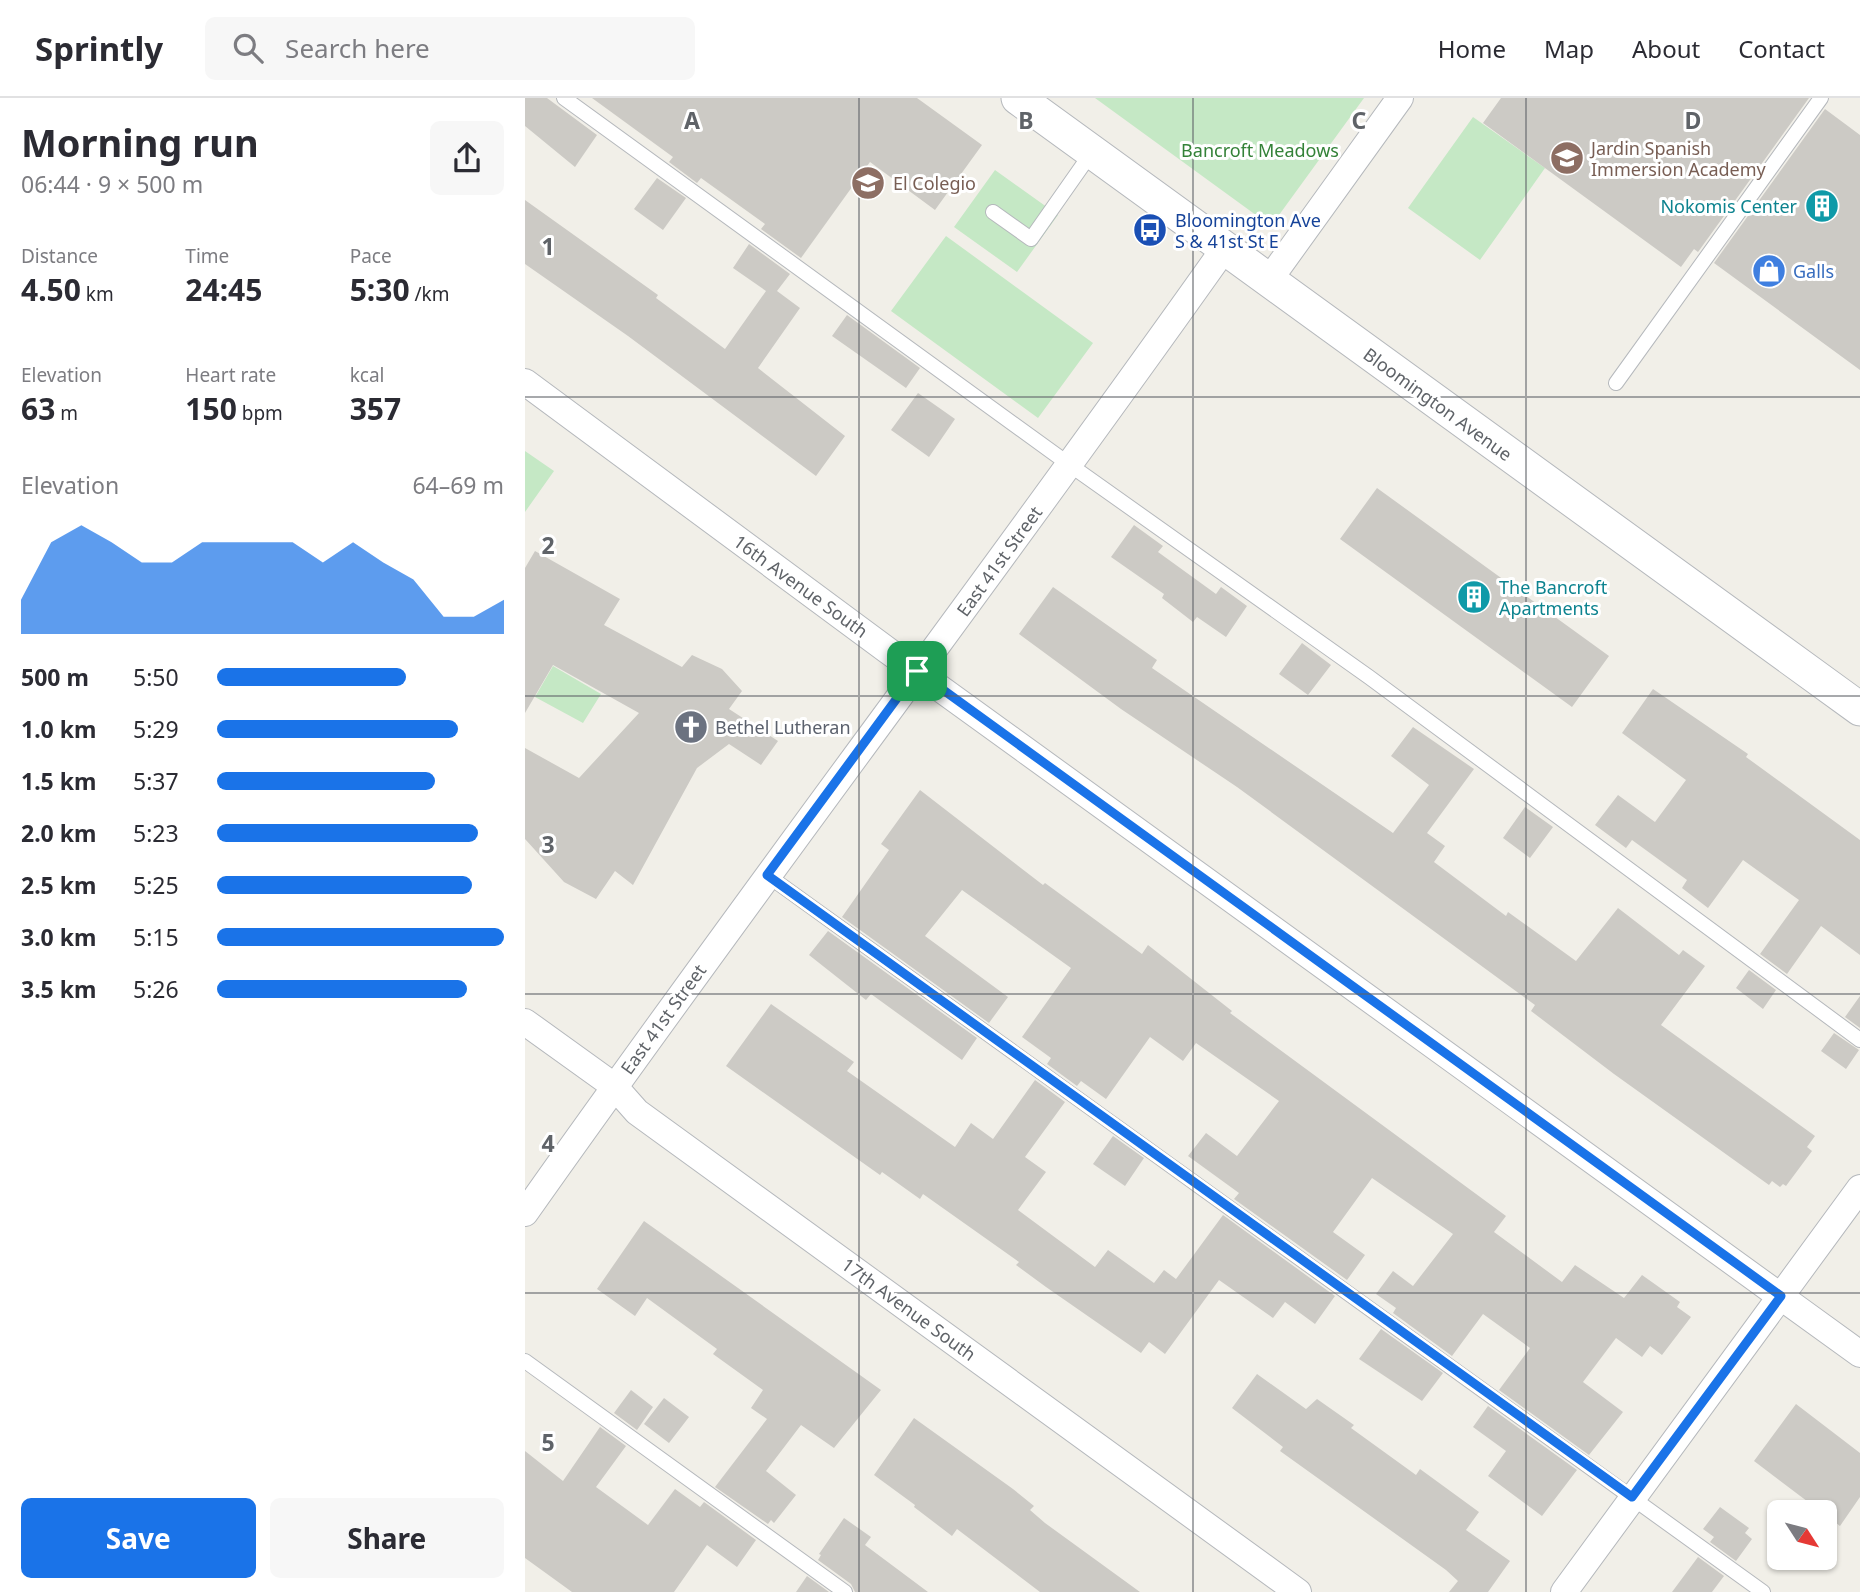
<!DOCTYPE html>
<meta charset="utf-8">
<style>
:root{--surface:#fff;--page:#f7f7f7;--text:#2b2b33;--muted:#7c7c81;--line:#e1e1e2;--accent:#1a73e8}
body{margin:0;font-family:"Noto Sans",sans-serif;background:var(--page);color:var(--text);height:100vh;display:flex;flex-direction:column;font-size:26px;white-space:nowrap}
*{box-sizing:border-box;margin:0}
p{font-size:23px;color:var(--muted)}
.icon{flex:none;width:38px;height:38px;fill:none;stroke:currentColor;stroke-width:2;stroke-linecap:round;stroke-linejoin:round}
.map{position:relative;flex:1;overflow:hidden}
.sheet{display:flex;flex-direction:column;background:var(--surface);width:525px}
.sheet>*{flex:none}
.needle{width:46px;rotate:126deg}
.controls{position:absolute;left:1242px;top:1402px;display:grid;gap:14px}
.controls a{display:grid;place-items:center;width:70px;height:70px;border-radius:10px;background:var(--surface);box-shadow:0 2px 5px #0004;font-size:35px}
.pin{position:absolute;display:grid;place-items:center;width:60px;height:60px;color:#fff;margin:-30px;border-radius:14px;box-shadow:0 4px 10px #0006}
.round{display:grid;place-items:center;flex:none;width:74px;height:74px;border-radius:10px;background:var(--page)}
.headline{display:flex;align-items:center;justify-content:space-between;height:119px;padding:0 21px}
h1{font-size:38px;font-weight:700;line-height:52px}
.metrics{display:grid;grid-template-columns:repeat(3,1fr);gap:10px;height:119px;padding:7px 21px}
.metrics div{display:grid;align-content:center}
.metrics b{font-size:30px;font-weight:700}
.metrics small{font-size:19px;font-weight:400}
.metrics p{font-size:19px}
.chart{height:196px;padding:14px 21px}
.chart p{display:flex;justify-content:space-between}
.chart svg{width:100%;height:126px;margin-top:7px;fill:var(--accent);opacity:.7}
.primary-button{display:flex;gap:14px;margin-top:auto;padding:14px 21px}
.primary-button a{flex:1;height:80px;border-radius:10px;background:var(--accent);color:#fff;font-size:28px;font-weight:700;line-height:80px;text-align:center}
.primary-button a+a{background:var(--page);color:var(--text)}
ul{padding:0 21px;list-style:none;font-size:23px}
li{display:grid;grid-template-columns:112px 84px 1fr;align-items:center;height:52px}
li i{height:18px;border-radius:9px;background:var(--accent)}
header{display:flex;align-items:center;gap:42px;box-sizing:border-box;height:98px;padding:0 35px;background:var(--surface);border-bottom:2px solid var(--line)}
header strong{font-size:33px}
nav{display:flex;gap:38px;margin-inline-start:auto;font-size:24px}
.search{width:490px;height:63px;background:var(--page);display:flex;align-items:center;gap:18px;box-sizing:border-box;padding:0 24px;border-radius:10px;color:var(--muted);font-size:26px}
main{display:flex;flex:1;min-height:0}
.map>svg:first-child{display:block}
.green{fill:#c5e8c5}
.building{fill:#cccac5}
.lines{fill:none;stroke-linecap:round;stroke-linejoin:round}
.service-casing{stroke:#b5b8bc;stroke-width:16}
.minor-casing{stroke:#b5b8bc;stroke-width:28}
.tertiary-casing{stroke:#b5b8bc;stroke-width:35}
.service{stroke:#fff;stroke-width:14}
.minor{stroke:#fff;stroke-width:26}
.tertiary{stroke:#fff;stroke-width:33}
.route-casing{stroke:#fff;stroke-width:14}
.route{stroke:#1a73e8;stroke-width:9}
.grid{fill:none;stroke:#5f6368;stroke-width:2;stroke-opacity:0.55}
.labels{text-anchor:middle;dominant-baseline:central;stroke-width:6;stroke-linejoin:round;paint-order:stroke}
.education-label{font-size:18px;fill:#785e54;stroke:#fff;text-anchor:start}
.park-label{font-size:18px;fill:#348238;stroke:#fff}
.culture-label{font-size:18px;fill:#0d838f;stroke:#fff;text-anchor:end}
.transit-label{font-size:18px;fill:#164399;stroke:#fff;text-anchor:start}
.shop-label{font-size:18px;fill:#366cbe;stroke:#fff;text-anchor:start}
.street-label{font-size:18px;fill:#5f6368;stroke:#fff}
.worship-label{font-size:18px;fill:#5b616d;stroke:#fff;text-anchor:start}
.grid-label{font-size:23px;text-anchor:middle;font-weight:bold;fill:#5f6368;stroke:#fff;stroke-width:6;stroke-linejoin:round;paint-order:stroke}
</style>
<header>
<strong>Sprintly</strong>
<div class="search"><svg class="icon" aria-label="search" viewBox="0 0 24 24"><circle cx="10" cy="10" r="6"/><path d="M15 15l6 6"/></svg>Search here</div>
<nav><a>Home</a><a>Map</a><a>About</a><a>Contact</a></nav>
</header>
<main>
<section class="sheet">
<div class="headline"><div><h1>Morning run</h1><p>06:44 · 9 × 500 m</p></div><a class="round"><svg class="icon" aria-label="share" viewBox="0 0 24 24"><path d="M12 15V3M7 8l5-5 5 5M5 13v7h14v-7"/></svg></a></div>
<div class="metrics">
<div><p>Distance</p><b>4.50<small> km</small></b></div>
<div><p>Time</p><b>24:45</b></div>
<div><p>Pace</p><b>5:30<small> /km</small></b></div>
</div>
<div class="metrics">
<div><p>Elevation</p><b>63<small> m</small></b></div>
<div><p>Heart rate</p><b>150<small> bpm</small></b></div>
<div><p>kcal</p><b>357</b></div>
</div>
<div class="chart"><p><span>Elevation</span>64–69 m</p>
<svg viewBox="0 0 160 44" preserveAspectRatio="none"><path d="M0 44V32L10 12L20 6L30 12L40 19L50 19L60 12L70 12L80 12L90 12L100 19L110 12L120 19L130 25L140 38L150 38L160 32V44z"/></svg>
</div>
<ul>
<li><b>500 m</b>5:50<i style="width:66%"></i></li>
<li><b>1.0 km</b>5:29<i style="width:84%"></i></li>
<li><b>1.5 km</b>5:37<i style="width:76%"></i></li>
<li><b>2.0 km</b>5:23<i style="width:91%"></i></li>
<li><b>2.5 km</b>5:25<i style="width:89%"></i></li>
<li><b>3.0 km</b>5:15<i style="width:100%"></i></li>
<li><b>3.5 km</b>5:26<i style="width:87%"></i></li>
</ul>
<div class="primary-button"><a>Save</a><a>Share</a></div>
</section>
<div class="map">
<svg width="1335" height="1494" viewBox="0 0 1335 1494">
<rect width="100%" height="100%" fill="#f1efe8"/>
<path class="green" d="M570 0H839L746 128Z
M948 19 1020 70 955 162 883 110Z
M470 72 533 117 492 174 429 129Z
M421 138 568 245 513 320 366 213Z
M0 353 29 373 0 414Z
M28 568 76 596 58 625 10 599Z"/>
<path class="building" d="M0 0H22L72 37 50 69 0 28Z
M67 0H392L457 47 410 112 345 64 276 160 236 131 240 126 176 80 172 85 144 64 148 59Z
M976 0H1284L1173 154 1169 151 1156 169 958 25Z
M1300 11 1335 37V272L1189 165Z
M132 80 161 100 138 132 109 111Z
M0 102 133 197 131 200 200 251 241 193 208 170 224 146 265 176 252 193 275 210 233 270 320 338 291 378 103 238 0 166Z
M322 217 395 270 381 290 307 238Z
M393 295 430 321 404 359 366 332Z
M852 390 1084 558 1047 609 815 441Z
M609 427 638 448 633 454 691 496 696 489 722 508 701 539 672 519 668 524 637 500 639 496 586 459Z
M10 453 95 501 79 527 157 569 167 557 197 571 217 593 204 611 253 643 236 667 204 646 172 670 108 787 90 773 71 801 39 784 0 741V650L54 680 114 615 28 567 0 615V470Z
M528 489 632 562 627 570 868 735 904 687 866 658 888 629 949 671 902 735 920 748 909 764 981 818 983 814 1051 863 1093 810 1154 857 1158 852 1180 868 1136 927 1290 1038 1282 1049 1287 1053 1261 1088 1258 1086 1255 1089 1247 1083 1244 1087 1089 976 1006 913 1010 907 712 689 596 611 494 536Z
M777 545 806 567 783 597 754 576Z
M1128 591 1223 656 1221 659 1335 742V857L1296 828 1262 876 1235 856 1274 802 1218 762 1183 810 1157 790 1162 782 1107 742 1101 750 1070 727 1093 697 1130 724 1161 682 1097 635Z
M395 692 518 787 520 785 617 856 623 847 707 913 705 915 981 1118 969 1134 1037 1184 1050 1167 1099 1200 1117 1177 1155 1204 1152 1209 1166 1219 1137 1257 1125 1248 1117 1259 1091 1240 1058 1284 1098 1314 1064 1357 974 1292 1005 1250 958 1216 927 1258 868 1215 871 1210 851 1196 868 1173 888 1188 928 1136 847 1080 808 1134 840 1157 822 1182 709 1101 714 1095 663 1058 681 1035 712 1058 754 1003 671 945 658 963 625 939 581 1001 556 983 552 988 522 966 526 960 497 939 546 870 437 792 400 838 483 899 464 925 317 819 364 752 356 746Z
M1000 709 1028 729 1005 760 978 740Z
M303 833 452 940 437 962 346 896 341 902 284 857Z
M1224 872 1251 892 1238 911 1211 890Z
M1335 898V930L1320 919Z
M246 906 329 964 322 973 430 1049 446 1025 468 1041 510 982 540 1004 500 1059 521 1074 493 1112 570 1169 583 1152 629 1185 639 1172 651 1181 698 1117 810 1198 790 1226 760 1204 748 1220 694 1182 640 1256 624 1244 616 1255 521 1189 491 1167 494 1164 398 1096 395 1101 357 1074 355 1077 201 968Z
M1309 935 1334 952 1321 971 1296 953Z
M588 1038 619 1060 600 1088 568 1066Z
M119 1123 356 1292 309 1350 276 1327 241 1373 271 1397 249 1425 246 1422 243 1426 190 1389 242 1321 226 1310 238 1292 188 1256 192 1251 122 1200 110 1218 72 1191Z
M856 1231 918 1275 897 1303 834 1261Z
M732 1276 781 1311 792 1301 829 1327 826 1330 891 1377 895 1371 954 1414 941 1432 985 1463 963 1494H924L933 1483 921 1472 755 1353 758 1349 707 1310Z
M106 1292 128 1309 112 1332 89 1315Z
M139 1300 164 1319 144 1345 119 1326Z
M1271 1306 1335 1355V1399L1315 1428 1229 1363Z
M963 1308 1052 1372 1017 1418 963 1378 981 1353 948 1329Z
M389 1320 488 1391 509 1408 505 1412 520 1425 615 1494H515L432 1431 427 1438 389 1409 390 1407 349 1377Z
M75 1329 101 1348 71 1389 123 1427 150 1391 175 1409 179 1404 231 1442 212 1469 182 1447 149 1494H47L0 1460V1353L38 1383Z
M1195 1409 1224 1430 1220 1435 1227 1441 1211 1463 1185 1444 1189 1439 1178 1431Z
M319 1420 346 1439 340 1447 403 1494H330L326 1486 293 1462 296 1457 294 1456Z
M1173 1459 1199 1478 1187 1494H1147Z
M282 1478 304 1494H271Z"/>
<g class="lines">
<g class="service-casing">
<path id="service" d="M39 0 545 367 844 579 1335 942
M468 114 506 141 567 54
M1091 285 1296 0
M242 777 1238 1494
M0 1263 320 1494"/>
</g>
<g class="minor-casing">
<path id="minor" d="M744 182 875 0
M0 284 362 552 1335 1256
M0 924 89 988 112 1014 773 1494
M0 1115C229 790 470 475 699 151
M1039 1494 1335 1090"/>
</g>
<g class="tertiary-casing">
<path id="tertiary" d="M493 0 1335 611"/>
</g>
<use href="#service" class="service"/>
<use href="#minor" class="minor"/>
<use href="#tertiary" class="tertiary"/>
</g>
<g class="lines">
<g class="route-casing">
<path id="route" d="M392 573 1256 1198 1107 1399 242 777Z"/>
</g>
<use href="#route" class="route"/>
</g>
<path class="grid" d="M334 0V1494M668 0V1494M1001 0V1494M0 299H1335M0 598H1335M0 896H1335M0 1195H1335"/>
<defs>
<g id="school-disc" transform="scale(1.75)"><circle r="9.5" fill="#8d6e63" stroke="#fff"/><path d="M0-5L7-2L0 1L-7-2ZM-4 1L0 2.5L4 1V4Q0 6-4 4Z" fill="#fff"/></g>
<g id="building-disc" transform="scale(1.75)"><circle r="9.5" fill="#0f9aa8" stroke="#fff"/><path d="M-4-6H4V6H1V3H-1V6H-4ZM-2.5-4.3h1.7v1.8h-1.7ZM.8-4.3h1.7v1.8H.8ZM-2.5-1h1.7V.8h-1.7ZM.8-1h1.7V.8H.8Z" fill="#fff"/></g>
<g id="bus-disc" transform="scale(1.75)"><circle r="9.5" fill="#1a4fb4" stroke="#fff"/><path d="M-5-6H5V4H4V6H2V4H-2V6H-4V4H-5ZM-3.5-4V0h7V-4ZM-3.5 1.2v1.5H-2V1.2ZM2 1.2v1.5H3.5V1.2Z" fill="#fff"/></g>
<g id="shop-disc" transform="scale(1.75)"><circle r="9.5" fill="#3f7fe0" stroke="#fff"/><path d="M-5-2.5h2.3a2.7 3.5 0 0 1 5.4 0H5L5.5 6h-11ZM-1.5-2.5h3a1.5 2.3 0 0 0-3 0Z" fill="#fff"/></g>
<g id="church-disc" transform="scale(1.75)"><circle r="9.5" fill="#6b7280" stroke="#fff"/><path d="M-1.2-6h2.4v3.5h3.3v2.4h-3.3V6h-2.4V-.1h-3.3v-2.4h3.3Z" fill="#fff"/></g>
</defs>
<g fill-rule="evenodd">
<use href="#school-disc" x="1042" y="60"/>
<use href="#school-disc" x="343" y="85"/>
<use href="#building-disc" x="1297" y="108"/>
<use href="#bus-disc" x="625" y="132"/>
<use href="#shop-disc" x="1244" y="173"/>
<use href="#building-disc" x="949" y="499"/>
<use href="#church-disc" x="166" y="629"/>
</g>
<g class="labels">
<g class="education-label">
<text x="1066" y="50">Jardin Spanish<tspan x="1066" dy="21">Immersion Academy</tspan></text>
<text x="368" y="85">El Colegio</text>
</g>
<g class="park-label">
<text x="735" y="52">Bancroft Meadows</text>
</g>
<g class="culture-label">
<text x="1272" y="108">Nokomis Center</text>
<text x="974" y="489" text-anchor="start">The Bancroft<tspan x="974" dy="21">Apartments</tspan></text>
</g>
<g class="transit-label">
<text x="650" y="122">Bloomington Ave<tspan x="650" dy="21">S &amp; 41st St E</tspan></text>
</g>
<g class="shop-label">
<text x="1268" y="173">Galls</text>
</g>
<g class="street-label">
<text transform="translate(913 306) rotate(36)">Bloomington Avenue</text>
<text transform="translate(474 463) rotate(-54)">East 41st Street</text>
<text transform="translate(276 488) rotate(36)">16th Avenue South</text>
<text transform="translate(138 921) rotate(-54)">East 41st Street</text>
<text transform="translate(384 1211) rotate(36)">17th Avenue South</text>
</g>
<g class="worship-label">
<text x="190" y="629">Bethel Lutheran</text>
</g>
</g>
<g class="grid-label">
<text x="167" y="31">A</text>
<text x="501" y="31">B</text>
<text x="834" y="31">C</text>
<text x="1168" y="31">D</text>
<text x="23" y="157">1</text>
<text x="23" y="456">2</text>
<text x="23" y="755">3</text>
<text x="23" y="1054">4</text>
<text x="23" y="1353">5</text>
</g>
</svg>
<div class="controls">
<a><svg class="needle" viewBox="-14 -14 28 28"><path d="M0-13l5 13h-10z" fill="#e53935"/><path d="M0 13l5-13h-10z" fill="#7c7c81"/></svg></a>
</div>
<div class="pin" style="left:392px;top:573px;background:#1e9e55"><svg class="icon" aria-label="arrive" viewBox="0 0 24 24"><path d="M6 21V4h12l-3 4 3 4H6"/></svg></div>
</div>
</main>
